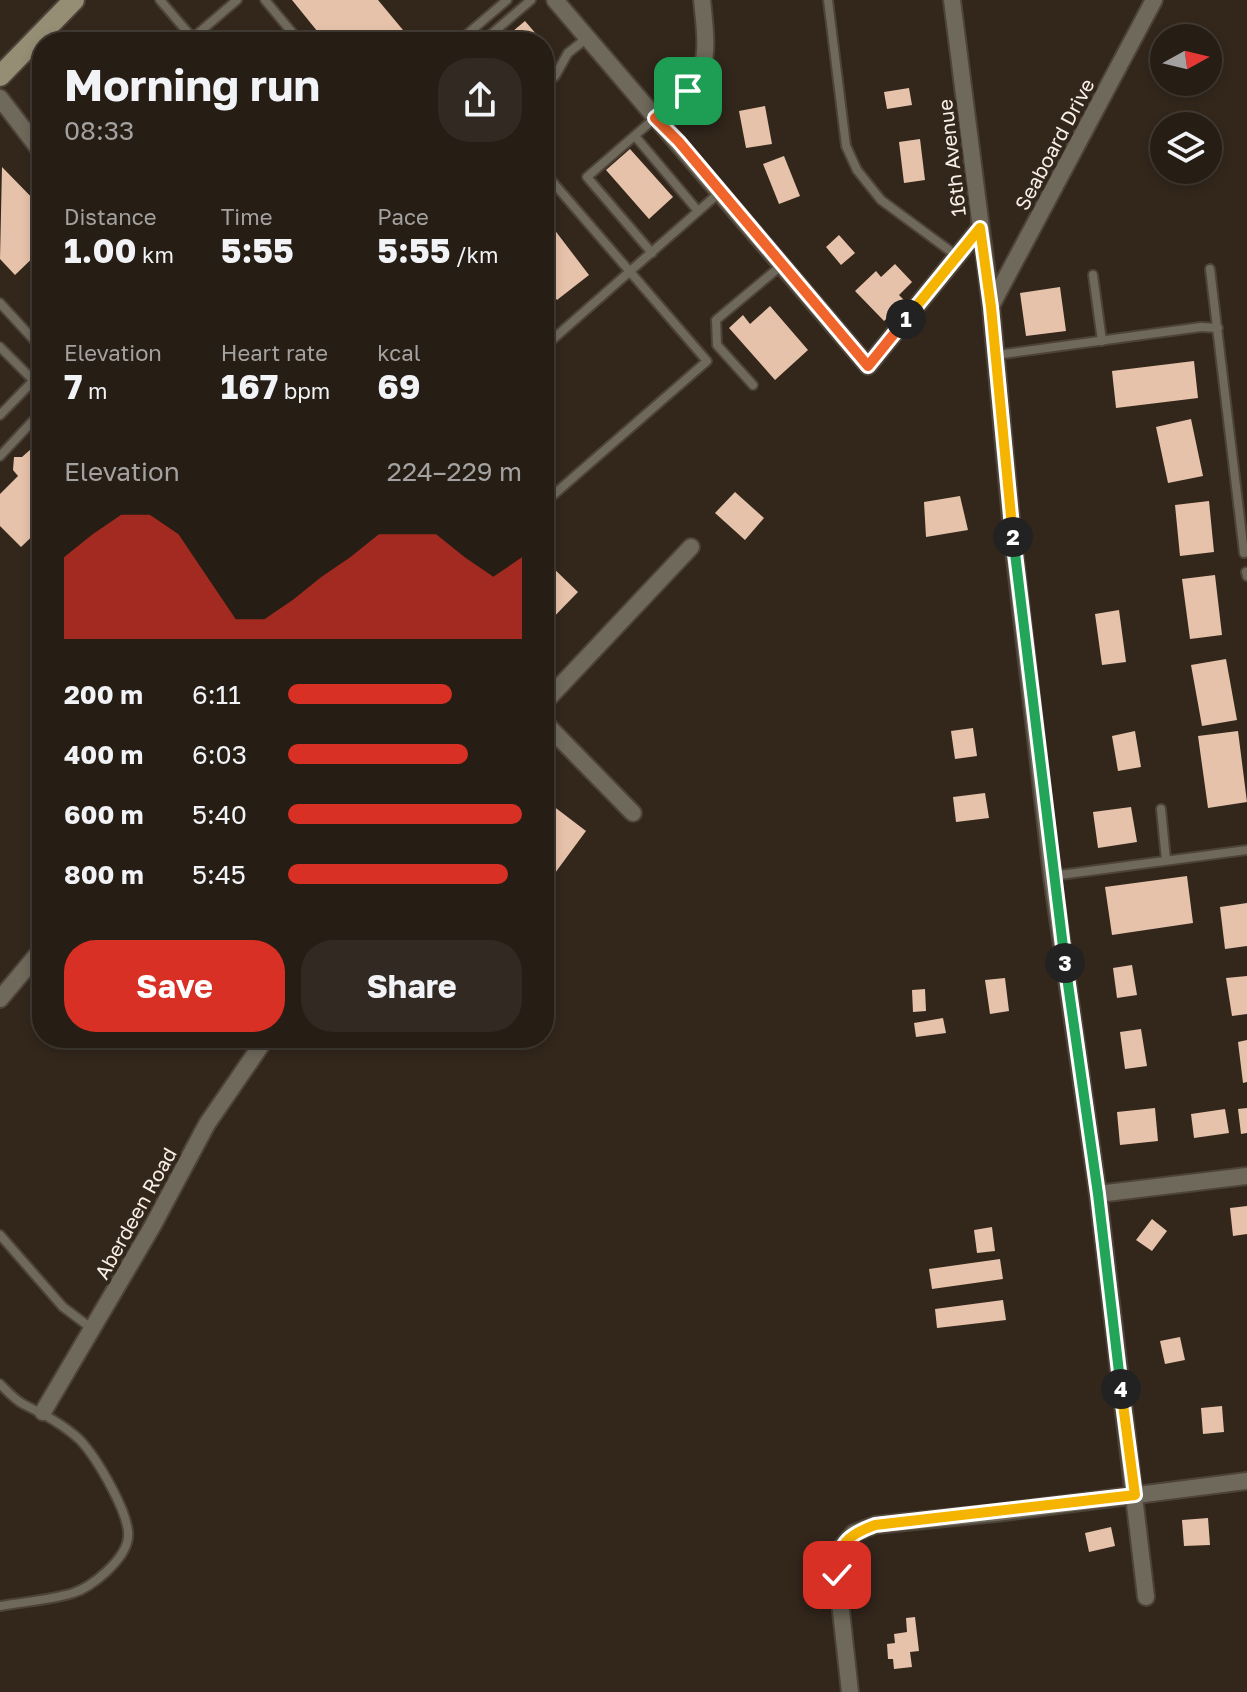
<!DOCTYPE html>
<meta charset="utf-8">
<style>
:root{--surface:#261d15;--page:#322a22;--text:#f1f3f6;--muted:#a4a2a0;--line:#423b34;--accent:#d93025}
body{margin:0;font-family:"Golos Text",sans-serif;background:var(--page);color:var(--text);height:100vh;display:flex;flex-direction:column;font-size:30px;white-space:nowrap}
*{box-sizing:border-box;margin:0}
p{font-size:26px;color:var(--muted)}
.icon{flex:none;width:44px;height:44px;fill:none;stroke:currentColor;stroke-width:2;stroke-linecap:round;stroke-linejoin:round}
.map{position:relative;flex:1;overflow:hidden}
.details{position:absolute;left:32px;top:32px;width:522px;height:1016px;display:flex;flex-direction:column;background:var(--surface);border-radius:32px;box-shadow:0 4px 12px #0003,0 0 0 2px var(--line)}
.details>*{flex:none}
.needle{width:52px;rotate:82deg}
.fabs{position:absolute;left:1150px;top:24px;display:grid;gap:16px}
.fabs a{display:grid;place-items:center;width:72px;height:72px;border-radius:50%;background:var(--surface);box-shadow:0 4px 12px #0003,0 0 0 2px var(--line);font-size:40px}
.pin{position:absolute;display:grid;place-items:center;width:68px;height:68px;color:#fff;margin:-34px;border-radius:16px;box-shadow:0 4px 12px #0006}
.km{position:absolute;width:40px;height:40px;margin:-20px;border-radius:50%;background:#222;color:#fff;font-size:22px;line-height:40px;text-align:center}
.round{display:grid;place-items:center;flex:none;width:84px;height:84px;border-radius:32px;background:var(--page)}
.head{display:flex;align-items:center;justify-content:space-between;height:136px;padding:0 32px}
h1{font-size:44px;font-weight:700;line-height:60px}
.stats{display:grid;grid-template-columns:repeat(3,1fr);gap:12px;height:136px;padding:8px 32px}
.stats div{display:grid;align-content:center}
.stats b{font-size:34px;font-weight:700}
.stats small{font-size:22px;font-weight:400}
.stats p{font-size:22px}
.chart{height:224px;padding:16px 32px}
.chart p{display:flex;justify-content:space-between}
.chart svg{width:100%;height:144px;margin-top:8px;fill:var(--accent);opacity:.7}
.action{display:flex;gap:16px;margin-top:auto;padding:16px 32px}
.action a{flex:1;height:92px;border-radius:32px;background:var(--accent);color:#fff;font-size:32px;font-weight:700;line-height:92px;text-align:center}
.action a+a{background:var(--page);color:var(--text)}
ul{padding:0 32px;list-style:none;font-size:26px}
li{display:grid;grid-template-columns:128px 96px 1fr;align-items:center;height:60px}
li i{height:20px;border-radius:10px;background:var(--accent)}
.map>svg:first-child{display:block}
.building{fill:#e7c2aa}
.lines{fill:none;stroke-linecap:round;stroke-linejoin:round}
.lane-casing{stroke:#4e4339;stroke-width:12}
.street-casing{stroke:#4e4339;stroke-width:20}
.secondary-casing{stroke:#4e4339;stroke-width:24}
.lane{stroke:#6e695a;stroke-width:8}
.street{stroke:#6e695a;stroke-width:16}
.secondary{stroke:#958d74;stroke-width:20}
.split-1-casing{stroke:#fff;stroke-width:16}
.split-2-casing{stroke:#fff;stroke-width:16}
.split-3-casing{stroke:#fff;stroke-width:16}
.split-4-casing{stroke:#fff;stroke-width:16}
.split-5-casing{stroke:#fff;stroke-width:16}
.split-1{stroke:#f0652b;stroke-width:10}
.split-2{stroke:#f5b400;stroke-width:10}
.split-3{stroke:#22a559;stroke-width:10}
.split-4{stroke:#22a559;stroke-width:10}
.split-5{stroke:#f5b400;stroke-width:10}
.labels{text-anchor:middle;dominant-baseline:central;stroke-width:8;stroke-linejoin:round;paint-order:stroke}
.street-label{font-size:20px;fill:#f7efe8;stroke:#33271c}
</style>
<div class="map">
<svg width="1247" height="1692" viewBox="0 0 1247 1692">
<rect width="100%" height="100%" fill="#33271c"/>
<path class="building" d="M292 0H378L413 42H326Z
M525 21 543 42H500Z
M909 88 912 105 887 109 884 92Z
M765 106 772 144 746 148 739 111Z
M920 139 925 180 904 183 899 142Z
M630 149 673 197 649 219 606 170Z
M784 156 800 196 779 204 763 164Z
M2 167 42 208V249L15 275 0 259Z
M544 216 589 275 557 300 544 283Z
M839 235 855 253 841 265 826 247Z
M895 264 912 282 899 295 905 301 884 321 855 291 876 271 881 277Z
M1060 287 1066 331 1026 336 1020 293Z
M770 306 808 350 775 380 729 328 743 315 750 324Z
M1194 361 1198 398 1116 408 1112 371Z
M1191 419 1203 476 1168 483 1156 427Z
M31 449 42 460V527L21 547 0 526V494L18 476 13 470 14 457H22Z
M735 492 764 518 745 540 715 513Z
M960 496 968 530 926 537 924 502Z
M1209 501 1214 552 1180 556 1175 505Z
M548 563 578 592 544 627V567Z
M1215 575 1222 635 1190 639 1182 579Z
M1119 610 1126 662 1102 665 1095 614Z
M1226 659 1237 720 1202 726 1191 665Z
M973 728 977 756 955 759 951 731Z
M1135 731 1141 767 1118 771 1112 736Z
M1238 731 1247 802 1208 808 1198 736Z
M985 793 989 818 956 822 953 797Z
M544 799 586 831 544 888Z
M1131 807 1137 842 1098 848 1093 812Z
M1187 876 1193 923 1112 935 1105 887Z
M1247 903V946L1225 949 1220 907Z
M1132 965 1137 995 1117 998 1113 968Z
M1247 976V1014L1232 1016 1226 978Z
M1005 978 1009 1011 990 1014 985 980Z
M925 989 926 1011 913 1012 912 990Z
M943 1018 946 1033 916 1037 914 1023Z
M1141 1029 1147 1066 1125 1069 1120 1032Z
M1247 1040V1082L1243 1083 1238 1042Z
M1155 1108 1158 1141 1120 1145 1117 1112Z
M1247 1108V1133L1241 1134 1238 1109Z
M1225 1109 1229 1133 1194 1138 1191 1114Z
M1247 1206V1234L1233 1236 1230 1208Z
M1152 1219 1167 1231 1152 1251 1136 1240Z
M992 1227 995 1251 977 1253 974 1230Z
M1000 1259 1003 1279 932 1289 929 1269Z
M1003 1300 1006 1320 937 1328 935 1309Z
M1180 1337 1185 1360 1165 1364 1160 1341Z
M1222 1406 1224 1432 1203 1434 1201 1408Z
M1208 1518 1210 1545 1184 1546 1182 1520Z
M1111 1527 1115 1546 1089 1552 1085 1533Z
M915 1617 919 1651 910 1652 912 1667 894 1669 893 1659H888L887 1644 895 1643 894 1634 907 1632 906 1618Z"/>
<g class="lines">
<g class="lane-casing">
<path id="lane" d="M160 0 196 42
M265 0 300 42
M828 0 846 146 857 170 881 200 957 256
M188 42 237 0
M458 42 507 0
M482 42 531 0
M544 85 555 76 568 53 587 38
M635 136 698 211
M544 172 707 361 544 503
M652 253 587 177 655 118
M1210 269 1244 553
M1093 275 1102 341
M0 303 34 340H42
M0 347 42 389
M544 347 720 192
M996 355 1201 327 1218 328
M753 385 717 345 716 320 782 265
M0 415 34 380
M0 456 42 411
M1246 572 1247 576
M1161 809 1166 860
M1052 876 1247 850
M0 1235 63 1307 91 1328
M0 1384C7 1391 15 1400 23 1404 43 1414 63 1424 80 1440 96 1457 131 1515 128 1538 125 1560 92 1587 73 1593 50 1600 23 1602 0 1606"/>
</g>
<g class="street-casing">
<path id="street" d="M555 0 868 366 980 228
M952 0 991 307 1013 541 1052 876 1098 1194 1146 1597
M0 98 42 153
M655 118C710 78 709 65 702 0
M991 306 1154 0
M544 703 691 547
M544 722 633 813
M0 999 42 949
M1098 1194 1247 1176
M43 1412 152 1227 207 1124 266 1038
M850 1692 837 1575 839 1550 854 1533 875 1525 996 1513 1247 1481"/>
</g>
<g class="secondary-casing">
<path id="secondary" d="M0 76 74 0"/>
</g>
<use href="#lane" class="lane"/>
<use href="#street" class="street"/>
<use href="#secondary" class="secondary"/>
</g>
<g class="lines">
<g class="split-1-casing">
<path id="split-1" d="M688 91 655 118 679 142 868 366 906 319"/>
</g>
<g class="split-2-casing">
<path id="split-2" d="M906 319 980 228 991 307 1013 537"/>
</g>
<g class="split-3-casing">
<path id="split-3" d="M1013 537 1065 963"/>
</g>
<g class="split-4-casing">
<path id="split-4" d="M1065 963 1098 1194 1121 1389"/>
</g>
<g class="split-5-casing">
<path id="split-5" d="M837 1575C839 1544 845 1536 875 1525L1135 1495 1121 1389"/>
</g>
<use href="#split-1" class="split-1"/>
<use href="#split-2" class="split-2"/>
<use href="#split-3" class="split-3"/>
<use href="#split-4" class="split-4"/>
<use href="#split-5" class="split-5"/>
</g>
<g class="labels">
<g class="street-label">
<text transform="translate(1054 144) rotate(-62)">Seaboard Drive</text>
<text transform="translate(951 158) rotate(-97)">16th Avenue</text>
<text transform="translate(135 1213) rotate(-61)">Aberdeen Road</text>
</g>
</g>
</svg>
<div class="fabs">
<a><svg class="needle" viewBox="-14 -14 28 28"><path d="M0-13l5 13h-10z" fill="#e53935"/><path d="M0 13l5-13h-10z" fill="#a4a2a0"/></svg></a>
<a><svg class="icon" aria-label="layers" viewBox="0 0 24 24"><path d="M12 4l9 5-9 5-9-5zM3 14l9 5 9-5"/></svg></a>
</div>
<div class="pin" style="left:688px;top:91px;background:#1e9e55"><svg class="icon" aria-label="arrive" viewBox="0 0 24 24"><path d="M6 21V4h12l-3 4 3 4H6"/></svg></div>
<div class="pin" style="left:837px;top:1575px;background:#d93025"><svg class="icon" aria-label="check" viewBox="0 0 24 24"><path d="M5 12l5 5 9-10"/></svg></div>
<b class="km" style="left:906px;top:319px">1</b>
<b class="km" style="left:1013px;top:537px">2</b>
<b class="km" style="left:1065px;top:963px">3</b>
<b class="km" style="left:1121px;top:1389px">4</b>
<section class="details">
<div class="head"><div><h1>Morning run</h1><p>08:33</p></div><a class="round"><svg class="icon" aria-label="share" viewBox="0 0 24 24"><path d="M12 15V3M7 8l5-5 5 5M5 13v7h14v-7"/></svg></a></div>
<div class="stats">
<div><p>Distance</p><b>1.00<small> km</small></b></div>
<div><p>Time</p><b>5:55</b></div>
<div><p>Pace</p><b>5:55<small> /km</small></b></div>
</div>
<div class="stats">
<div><p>Elevation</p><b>7<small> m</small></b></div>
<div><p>Heart rate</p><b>167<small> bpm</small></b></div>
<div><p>kcal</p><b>69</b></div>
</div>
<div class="chart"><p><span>Elevation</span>224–229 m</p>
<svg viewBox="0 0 160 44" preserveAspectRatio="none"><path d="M0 44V19L10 12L20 6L30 6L40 12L50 25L60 38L70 38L80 32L90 25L100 19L110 12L120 12L130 12L140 19L150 25L160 19V44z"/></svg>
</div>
<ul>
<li><b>200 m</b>6:11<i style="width:70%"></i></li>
<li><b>400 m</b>6:03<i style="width:77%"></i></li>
<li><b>600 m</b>5:40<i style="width:100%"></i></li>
<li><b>800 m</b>5:45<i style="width:94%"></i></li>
</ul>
<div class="action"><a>Save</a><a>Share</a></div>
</section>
</div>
